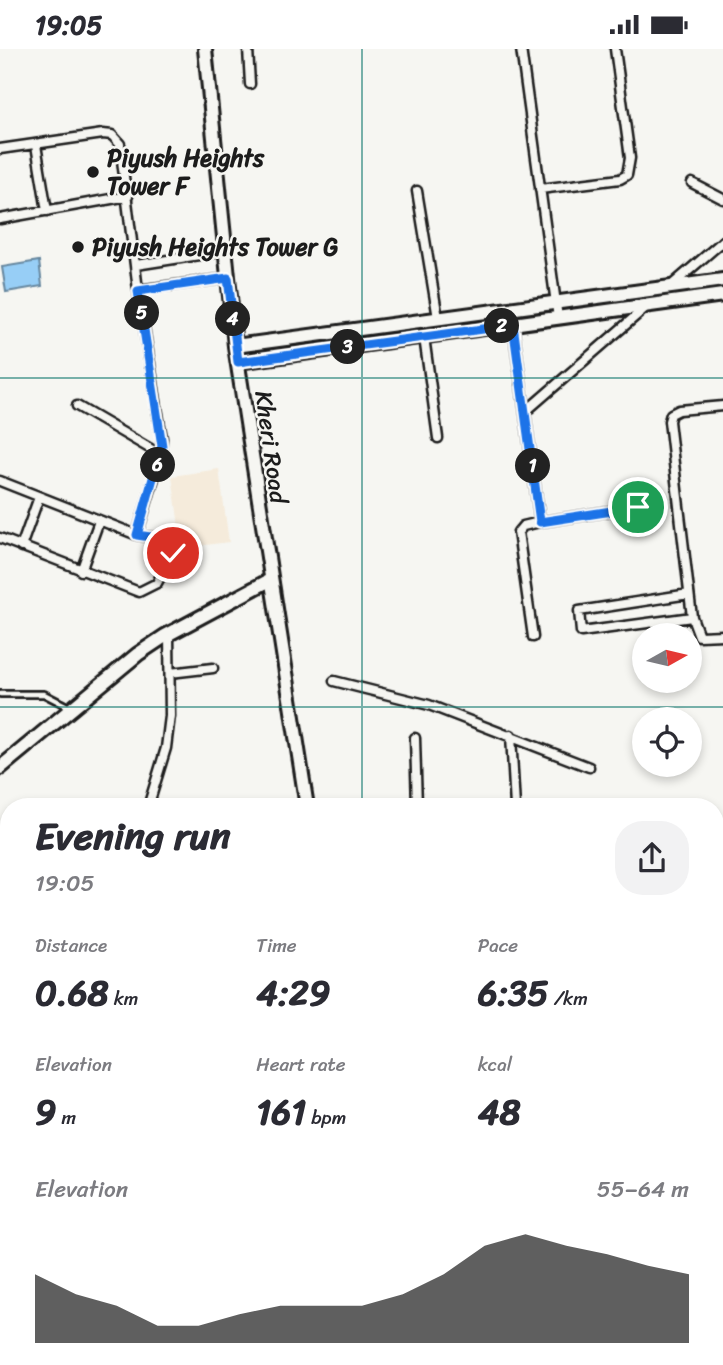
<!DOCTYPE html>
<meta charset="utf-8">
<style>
:root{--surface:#fff;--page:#f2f2f3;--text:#2b2b33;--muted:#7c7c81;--accent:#1c1c1c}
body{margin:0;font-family:Sriracha,sans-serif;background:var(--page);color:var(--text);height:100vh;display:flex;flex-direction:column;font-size:26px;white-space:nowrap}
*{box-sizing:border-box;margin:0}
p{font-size:23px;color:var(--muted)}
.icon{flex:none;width:38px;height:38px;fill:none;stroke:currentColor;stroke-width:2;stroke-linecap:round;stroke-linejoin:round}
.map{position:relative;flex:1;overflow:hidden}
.details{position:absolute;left:0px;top:749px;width:724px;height:567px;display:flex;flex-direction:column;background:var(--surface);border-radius:28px 28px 0 0;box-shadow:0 4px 10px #0003}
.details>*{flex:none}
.needle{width:46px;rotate:82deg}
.controls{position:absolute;left:632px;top:574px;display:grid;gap:14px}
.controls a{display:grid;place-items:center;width:70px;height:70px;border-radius:50%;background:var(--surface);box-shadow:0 4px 10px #0003;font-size:35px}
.pin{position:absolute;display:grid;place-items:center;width:60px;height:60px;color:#fff;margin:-30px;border:4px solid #fff;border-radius:50%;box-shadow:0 2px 7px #0007}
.km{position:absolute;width:35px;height:35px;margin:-18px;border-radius:50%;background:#222;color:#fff;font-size:19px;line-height:35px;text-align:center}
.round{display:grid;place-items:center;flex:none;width:74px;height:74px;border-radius:28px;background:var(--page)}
.headline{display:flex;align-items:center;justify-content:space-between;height:119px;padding:0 35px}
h1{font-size:38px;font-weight:700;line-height:52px}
.metrics{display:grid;grid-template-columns:repeat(3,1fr);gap:10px;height:119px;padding:7px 35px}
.metrics div{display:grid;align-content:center}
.metrics b{font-size:35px;font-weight:700}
.metrics small{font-size:19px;font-weight:400}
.metrics p{font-size:19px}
.chart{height:196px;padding:14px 35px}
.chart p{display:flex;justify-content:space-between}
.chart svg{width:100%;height:126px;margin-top:7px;fill:var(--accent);opacity:.7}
.status{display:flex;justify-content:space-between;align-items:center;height:49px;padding:0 35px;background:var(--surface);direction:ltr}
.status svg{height:19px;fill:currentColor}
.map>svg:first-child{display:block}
.built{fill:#f5ebdb}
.water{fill:#97cef6;stroke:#66879f;stroke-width:2}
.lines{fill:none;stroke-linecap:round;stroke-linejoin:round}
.canal{stroke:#97cef6;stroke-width:10}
.lane-casing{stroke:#1c1c1c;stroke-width:10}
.street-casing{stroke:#1c1c1c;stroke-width:13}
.secondary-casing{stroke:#1c1c1c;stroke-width:18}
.lane{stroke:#f6f6f2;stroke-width:4.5}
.street{stroke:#f6f6f2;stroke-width:8}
.secondary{stroke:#f6f6f2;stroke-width:12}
.route-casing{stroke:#fff;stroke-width:14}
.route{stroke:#1a73e8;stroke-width:9}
.grid{fill:none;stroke:#0f766e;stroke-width:2;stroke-opacity:0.55}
.poi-dot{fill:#1c1c1c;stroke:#f6f6f2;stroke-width:2.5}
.labels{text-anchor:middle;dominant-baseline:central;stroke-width:5;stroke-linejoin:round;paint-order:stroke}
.poi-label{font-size:24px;font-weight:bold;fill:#1c1c1c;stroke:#f6f6f2;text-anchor:start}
.street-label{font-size:24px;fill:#1c1c1c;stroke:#f6f6f2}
</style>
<div class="status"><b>19:05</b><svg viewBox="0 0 49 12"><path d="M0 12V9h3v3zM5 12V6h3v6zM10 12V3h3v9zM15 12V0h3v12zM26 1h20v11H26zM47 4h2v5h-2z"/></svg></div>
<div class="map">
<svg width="723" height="1316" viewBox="0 0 723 1316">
<rect width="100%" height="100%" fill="#f6f6f2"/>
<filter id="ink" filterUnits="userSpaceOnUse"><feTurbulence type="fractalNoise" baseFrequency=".0143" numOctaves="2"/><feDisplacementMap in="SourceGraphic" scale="14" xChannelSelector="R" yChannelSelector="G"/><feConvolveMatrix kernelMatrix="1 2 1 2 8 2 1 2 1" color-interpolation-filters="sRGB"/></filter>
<g filter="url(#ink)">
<path class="built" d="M219 420 229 493 182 499 172 427Z"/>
<path class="water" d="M39 212 42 237 6 243 2 218Z"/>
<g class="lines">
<path class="canal" d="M716 995 723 979
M568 1316 572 1307"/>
<g class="lane-casing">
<path id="lane" d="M0 645H44L71 659"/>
</g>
<g class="street-casing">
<path id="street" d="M248 0 250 35
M521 0 558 269
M36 96 47 162
M0 100 103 85 112 86 120 95 138 241 162 389 161 406 137 486
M692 134 723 150
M540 140 620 130 627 126 630 109 615 0
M417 142 438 269
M0 170 128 147
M136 216 225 202
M672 236 723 192
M138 241 228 229
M513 276 540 473 637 458
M424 288 438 389
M77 357 161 406
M723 357 679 361 671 365 669 372 692 568 699 587 723 586
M525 363 645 259
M0 432 137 486 164 490 173 504 157 534 139 543 0 489
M21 498 39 448
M81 522 99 472
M689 545 579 562 581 583 692 568
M533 588 518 483 523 477 540 473
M170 624 213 619
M334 632 429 656 589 718
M511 686 515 758
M415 689 417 758
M148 758 166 699 170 667 169 585
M716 831 723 834
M0 903 9 902
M0 971 9 970
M716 1064 723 1045
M716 1254 723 1253
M716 1297 723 1296
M206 1307 207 1316
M418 1307 419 1316
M462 1307 464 1316
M501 1307 503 1316
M602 1308 633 1307"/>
</g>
<g class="secondary-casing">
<path id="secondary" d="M205 0 235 297 307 758
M235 297 723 231
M238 313 723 246
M0 719 138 605 165 587 270 531
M716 1030 723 1029
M716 1058 723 1057
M0 1122 9 1121
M0 1151 9 1149
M343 1307V1316"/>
</g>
<use href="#lane" class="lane"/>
<use href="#street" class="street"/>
<use href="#secondary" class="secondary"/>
</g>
</g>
<g class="lines" filter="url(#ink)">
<g class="route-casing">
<path id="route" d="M173 504 164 490 137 486 162 397 138 242 228 229 238 313 513 276 540 473 638 458"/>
</g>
<use href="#route" class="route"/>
</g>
<path class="grid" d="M362 0V758M0 329H723M0 658H723M0 987H9M716 987H723M362 1307V1316"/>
<g class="poi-dot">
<circle cx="93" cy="123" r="7"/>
<circle cx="78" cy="198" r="7"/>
</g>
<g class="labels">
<g class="poi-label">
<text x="107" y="109">Piyush Heights<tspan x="107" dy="28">Tower F</tspan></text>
<text x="92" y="198">Piyush Heights Tower G</text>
</g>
<g class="street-label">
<text transform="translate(271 398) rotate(82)">Kheri Road</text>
</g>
</g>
</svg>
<div class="controls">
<a><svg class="needle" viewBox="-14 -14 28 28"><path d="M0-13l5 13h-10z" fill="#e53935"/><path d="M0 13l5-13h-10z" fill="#7c7c81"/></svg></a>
<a><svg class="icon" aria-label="locate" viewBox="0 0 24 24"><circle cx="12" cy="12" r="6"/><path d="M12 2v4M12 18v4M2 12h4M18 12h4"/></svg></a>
</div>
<div class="pin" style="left:638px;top:458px;background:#1e9e55"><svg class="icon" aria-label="arrive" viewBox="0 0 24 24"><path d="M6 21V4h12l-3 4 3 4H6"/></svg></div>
<div class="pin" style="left:173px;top:504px;background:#d93025"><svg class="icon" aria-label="check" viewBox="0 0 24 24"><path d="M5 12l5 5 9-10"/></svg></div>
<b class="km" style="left:533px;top:417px">1</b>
<b class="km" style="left:502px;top:277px">2</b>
<b class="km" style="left:348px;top:298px">3</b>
<b class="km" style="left:233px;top:270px">4</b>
<b class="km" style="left:142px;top:264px">5</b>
<b class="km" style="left:158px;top:416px">6</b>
<section class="details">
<div class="headline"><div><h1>Evening run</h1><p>19:05</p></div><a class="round"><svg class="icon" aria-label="share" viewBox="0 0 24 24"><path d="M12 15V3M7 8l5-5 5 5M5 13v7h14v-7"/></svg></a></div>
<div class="metrics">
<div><p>Distance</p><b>0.68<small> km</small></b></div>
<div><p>Time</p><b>4:29</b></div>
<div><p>Pace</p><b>6:35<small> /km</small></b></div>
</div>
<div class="metrics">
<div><p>Elevation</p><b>9<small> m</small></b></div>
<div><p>Heart rate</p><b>161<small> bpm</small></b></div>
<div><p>kcal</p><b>48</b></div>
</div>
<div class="chart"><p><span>Elevation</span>55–64 m</p>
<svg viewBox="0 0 160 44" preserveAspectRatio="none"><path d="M0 44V20L10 27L20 31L30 38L40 38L50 34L60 31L70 31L80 31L90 27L100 20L110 10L120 6L130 10L140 13L150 17L160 20V44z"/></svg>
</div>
</section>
</div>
